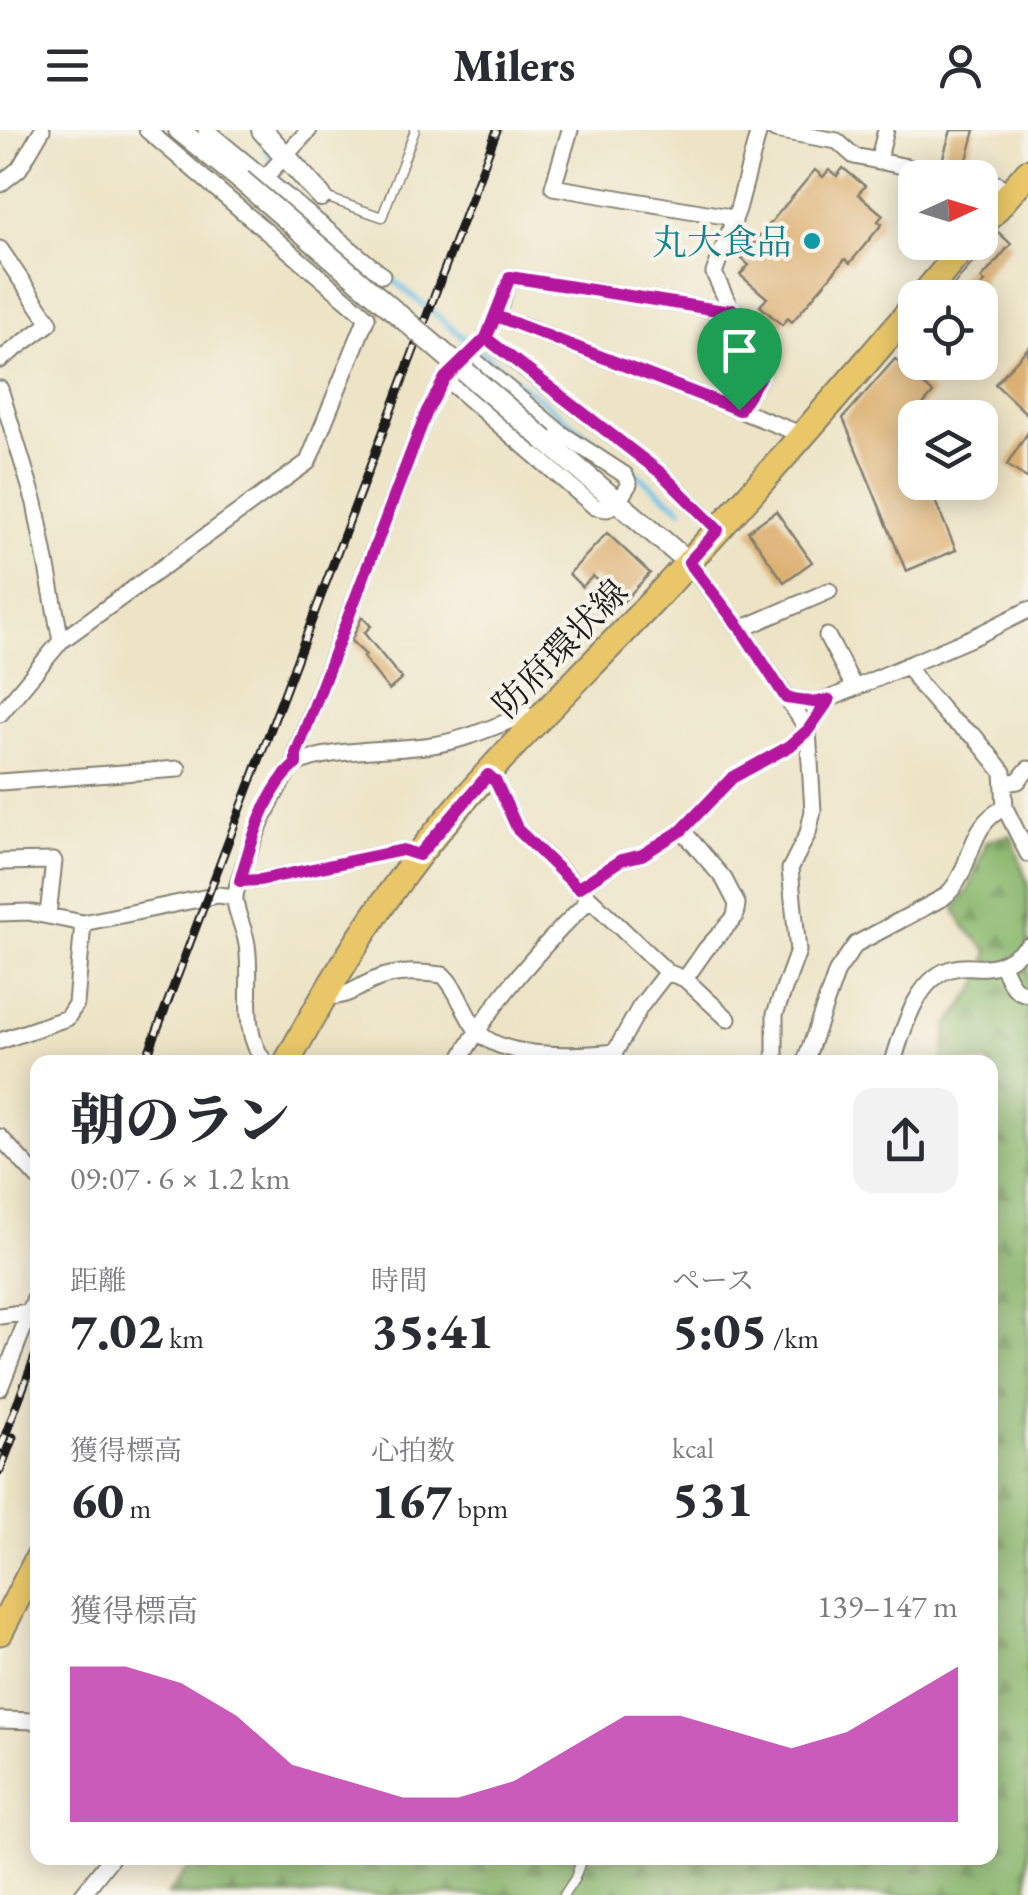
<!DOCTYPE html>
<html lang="ja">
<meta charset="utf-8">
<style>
:root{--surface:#fff;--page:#f2f2f3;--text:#2b2b33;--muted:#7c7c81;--accent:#b5179e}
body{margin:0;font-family:"EB Garamond","Noto Serif JP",serif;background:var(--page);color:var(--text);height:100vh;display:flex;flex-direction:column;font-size:38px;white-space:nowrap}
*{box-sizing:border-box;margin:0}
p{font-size:32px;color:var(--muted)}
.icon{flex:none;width:55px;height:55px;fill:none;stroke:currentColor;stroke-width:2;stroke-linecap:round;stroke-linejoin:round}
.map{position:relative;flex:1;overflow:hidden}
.side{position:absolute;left:30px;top:925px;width:968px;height:810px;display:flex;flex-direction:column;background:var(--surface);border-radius:20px;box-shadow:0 5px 25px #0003}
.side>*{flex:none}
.needle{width:65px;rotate:86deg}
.controls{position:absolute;left:898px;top:30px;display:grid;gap:20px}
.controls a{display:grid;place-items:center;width:100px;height:100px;border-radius:20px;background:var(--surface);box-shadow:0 5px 25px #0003;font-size:50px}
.pin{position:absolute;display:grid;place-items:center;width:85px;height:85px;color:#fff;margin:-102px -42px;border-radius:50% 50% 50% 0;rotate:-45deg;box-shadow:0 0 10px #0007}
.pin .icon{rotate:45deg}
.round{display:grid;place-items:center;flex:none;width:105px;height:105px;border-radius:20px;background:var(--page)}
.summary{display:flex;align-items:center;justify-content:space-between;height:170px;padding:0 40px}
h1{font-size:55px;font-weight:800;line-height:75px}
.metrics{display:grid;grid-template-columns:repeat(3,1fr);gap:15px;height:170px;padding:10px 40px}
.metrics div{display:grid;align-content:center}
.metrics b{font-size:50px;font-weight:800}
.metrics small{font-size:28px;font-weight:400}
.metrics p{font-size:28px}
.chart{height:280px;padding:20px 40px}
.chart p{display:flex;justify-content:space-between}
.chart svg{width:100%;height:180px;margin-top:10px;fill:var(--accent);opacity:.7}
header{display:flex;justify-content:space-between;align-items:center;height:130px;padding:0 40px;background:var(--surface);font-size:45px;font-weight:800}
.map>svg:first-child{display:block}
.forest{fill:url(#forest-firs);stroke:#546a46;stroke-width:2.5}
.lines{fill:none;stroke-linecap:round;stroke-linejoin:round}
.stream{stroke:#6fc3eb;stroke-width:5}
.building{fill:#ddb173}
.service-casing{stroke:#848071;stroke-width:11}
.minor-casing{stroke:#848071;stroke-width:19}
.tertiary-casing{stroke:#848071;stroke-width:24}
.primary-casing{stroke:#848071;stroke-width:29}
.service{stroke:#fff;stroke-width:8}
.minor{stroke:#fff;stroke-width:15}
.tertiary{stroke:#fff;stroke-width:20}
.primary{stroke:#e9c769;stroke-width:25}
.rail-casing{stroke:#1c1c1c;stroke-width:9}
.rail{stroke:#f7f3e8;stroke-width:5;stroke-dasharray:15;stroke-linecap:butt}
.tertiary-bridge-casing{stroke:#848071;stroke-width:24;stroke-linecap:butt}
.tertiary-bridge{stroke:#fff;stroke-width:20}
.route-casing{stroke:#fff;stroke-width:20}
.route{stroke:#b5179e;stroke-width:12}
.culture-dot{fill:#0f9aa8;stroke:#f7f3e8;stroke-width:4}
.labels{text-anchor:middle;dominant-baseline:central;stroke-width:8;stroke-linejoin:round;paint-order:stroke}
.culture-label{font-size:35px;fill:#0d838f;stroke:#f7f3e8;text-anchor:end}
.street-label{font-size:35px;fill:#1c1c1c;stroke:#f7f3e8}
</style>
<header><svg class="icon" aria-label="menu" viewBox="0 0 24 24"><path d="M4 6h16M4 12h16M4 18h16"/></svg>Milers<svg class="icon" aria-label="person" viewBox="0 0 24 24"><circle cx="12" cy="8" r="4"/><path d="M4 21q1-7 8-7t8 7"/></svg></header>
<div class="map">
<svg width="1028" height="1765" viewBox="0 0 1028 1765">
<defs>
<pattern id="forest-firs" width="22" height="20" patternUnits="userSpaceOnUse" patternTransform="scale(2.5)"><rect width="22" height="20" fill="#8db971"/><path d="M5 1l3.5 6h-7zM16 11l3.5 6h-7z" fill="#799e61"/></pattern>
</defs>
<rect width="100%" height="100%" fill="#f7f3e8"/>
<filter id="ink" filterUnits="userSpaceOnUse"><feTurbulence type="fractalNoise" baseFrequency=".01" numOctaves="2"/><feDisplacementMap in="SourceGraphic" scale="20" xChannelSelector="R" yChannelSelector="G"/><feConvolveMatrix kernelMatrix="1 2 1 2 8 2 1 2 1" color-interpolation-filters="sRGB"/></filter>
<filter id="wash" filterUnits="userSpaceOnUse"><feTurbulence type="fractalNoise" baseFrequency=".0048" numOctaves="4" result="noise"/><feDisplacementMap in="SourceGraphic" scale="40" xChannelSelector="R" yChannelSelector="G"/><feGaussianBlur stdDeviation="2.25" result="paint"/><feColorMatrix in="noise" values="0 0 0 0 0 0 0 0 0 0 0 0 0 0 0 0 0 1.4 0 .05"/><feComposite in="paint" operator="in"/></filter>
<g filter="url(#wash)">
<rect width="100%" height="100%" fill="#ede4c6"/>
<path class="forest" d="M1011 705 1028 754V1765H167L196 1728H990V932H943L947 897 978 855 989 822 964 796 955 779 969 759 987 711Z"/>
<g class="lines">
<path class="stream" d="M265 16 280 51 300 68
M387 145 517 251 682 379"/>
</g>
<g id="blocks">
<path class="building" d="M951 0H975L965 37 942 31Z
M843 38 865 56 858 64 883 85 878 91 882 94 850 133 845 129 792 192 788 188 782 195 760 176 767 168 740 145 749 135 741 128 815 40 823 47 829 40 837 46Z
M998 102 1011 114 981 149 985 152 973 168H943Z
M1028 218V285L995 254Z
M895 229 933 263 904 296 915 323V352H927L956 420 906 441 843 288Z
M1028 302V349L1007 335Z
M776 381 812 432 784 452 748 401Z
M607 403 650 443 622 473 593 446 582 457 569 444Z
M362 487 371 496 364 503 402 549 389 560 363 527 366 525 351 511Z"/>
</g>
</g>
<g filter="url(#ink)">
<use href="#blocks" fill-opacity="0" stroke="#848071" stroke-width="2.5"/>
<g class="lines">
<g class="service-casing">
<path id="service" d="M325 67 382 87 415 0
M564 1765 575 1748 582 1728"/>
</g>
<g class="minor-casing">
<path id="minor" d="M206 0 382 145
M570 0 553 57 724 86 734 91
M775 0 837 11 854 26 961 48
M878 32 886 0
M980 51 997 54 1010 64
M0 54 19 39 42 0
M257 56 309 0
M0 119 50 193 0 230
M732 179 724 181 510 147 496 186 793 301 800 308
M485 208 661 343 718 400
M0 259 35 373 61 511
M739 280 761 245 714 143 738 79 759 0
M689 433 741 499 808 600 813 681 808 703 790 739 798 821 775 884V932
M741 499 829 461
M827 506 854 557
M907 535 922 557 950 589 975 607 1003 642 1005 678 1028 724
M786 568 815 572 829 569 978 505 1028 480
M0 584 61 511 308 332 367 187 147 0
M295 634 296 623 427 281 445 248 468 225 562 304 625 345 629 354 619 370 607 379 595 377 445 248
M488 645 496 652 518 700 667 842 685 849 728 889
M0 652 178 639
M1004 653 1018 651 1028 639
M682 700 724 749 737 774 735 787 706 819 685 849
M0 732 54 731 48 785
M241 751 260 750 403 720 419 725
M578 758 621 730 642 725 682 700 732 648 790 616 808 600 829 569
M0 783 28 782 83 793 218 765 234 767
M1002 835C1008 848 1012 862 1028 864
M323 866C347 869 356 857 377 849 396 840 423 843 443 845 459 860 463 883 477 900 500 930 580 926 615 922L640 877 667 842
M0 911 67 888 76 874 83 793
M265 932C239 901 253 853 247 815 245 800 237 786 235 771 233 753 279 643 296 634 328 618 395 621 432 615 464 611 496 595 526 585L539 590
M459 932C491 872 541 817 589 770
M805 932 837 841 856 814 944 767C974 743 966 693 1005 678
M893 932C903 900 917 845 955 838 965 835 976 838 986 837 1003 836 1015 826 1028 816
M0 1007 38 1048
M0 1186 28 1182
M0 1258 38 1161
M0 1590 38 1591
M82 1765 111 1728"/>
</g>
<g class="tertiary-casing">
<path id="tertiary" d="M179 0 241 50
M262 0 321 66
M545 310 689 433"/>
</g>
<g class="primary-casing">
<path id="primary" d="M980 98 1028 42
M921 168 968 112
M287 932C326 860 367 792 417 727 488 635 574 555 653 471 743 374 830 275 915 175
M0 1502 38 1428"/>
</g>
<use href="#service" class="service"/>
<use href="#minor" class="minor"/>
<use href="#tertiary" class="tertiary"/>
<use href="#primary" class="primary"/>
<g class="rail-casing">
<path id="rail" d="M145 932 497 0
M0 1319 38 1219
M0 1341 13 1307"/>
</g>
<use href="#rail" class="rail"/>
<g class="tertiary-bridge-casing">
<path id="tertiary-bridge" d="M241 50 545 310"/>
</g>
<use href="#tertiary-bridge" class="tertiary-bridge"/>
</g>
</g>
<g class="lines" filter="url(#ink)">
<g class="route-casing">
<path id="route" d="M739 280 496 186 486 208 445 248 427 281 296 624V634C265 660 251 713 240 751L260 750 403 720 419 725 488 645 496 652 518 700 578 758 621 730 642 725 682 700 732 648 790 616 808 600 829 570 814 572 786 568 741 499 689 432 718 400 661 343 486 208 510 147 724 181 732 179 761 245 739 280"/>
</g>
<use href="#route" class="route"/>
</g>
<circle class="culture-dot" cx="812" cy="111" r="10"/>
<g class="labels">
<g class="culture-label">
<text x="792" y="111">丸大食品</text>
</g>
<g class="street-label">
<text transform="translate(560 518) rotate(-46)">防府環状線</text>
</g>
</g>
</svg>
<div class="controls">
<a><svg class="needle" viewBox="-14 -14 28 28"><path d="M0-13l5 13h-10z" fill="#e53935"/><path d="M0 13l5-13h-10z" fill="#7c7c81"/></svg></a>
<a><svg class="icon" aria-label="locate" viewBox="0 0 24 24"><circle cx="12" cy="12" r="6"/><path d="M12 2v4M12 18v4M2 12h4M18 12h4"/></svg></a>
<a><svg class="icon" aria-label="layers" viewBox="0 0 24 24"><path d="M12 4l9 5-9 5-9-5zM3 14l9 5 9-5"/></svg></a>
</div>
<div class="pin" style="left:739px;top:280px;background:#1e9e55"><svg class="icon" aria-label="arrive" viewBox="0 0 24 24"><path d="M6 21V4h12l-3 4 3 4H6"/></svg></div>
<section class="side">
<div class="summary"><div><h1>朝のラン</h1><p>09:07 · 6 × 1.2 km</p></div><a class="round"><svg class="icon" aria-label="share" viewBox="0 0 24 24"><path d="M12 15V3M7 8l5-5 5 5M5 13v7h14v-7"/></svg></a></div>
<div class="metrics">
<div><p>距離</p><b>7.02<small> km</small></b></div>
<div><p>時間</p><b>35:41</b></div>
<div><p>ペース</p><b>5:05<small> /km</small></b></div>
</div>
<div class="metrics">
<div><p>獲得標高</p><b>60<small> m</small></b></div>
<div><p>心拍数</p><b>167<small> bpm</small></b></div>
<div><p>kcal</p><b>531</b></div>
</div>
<div class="chart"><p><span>獲得標高</span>139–147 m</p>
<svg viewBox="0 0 160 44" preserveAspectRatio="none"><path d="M0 44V6L10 6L20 10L30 18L40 30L50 34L60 38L70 38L80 34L90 26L100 18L110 18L120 22L130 26L140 22L150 14L160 6V44z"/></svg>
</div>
</section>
</div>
